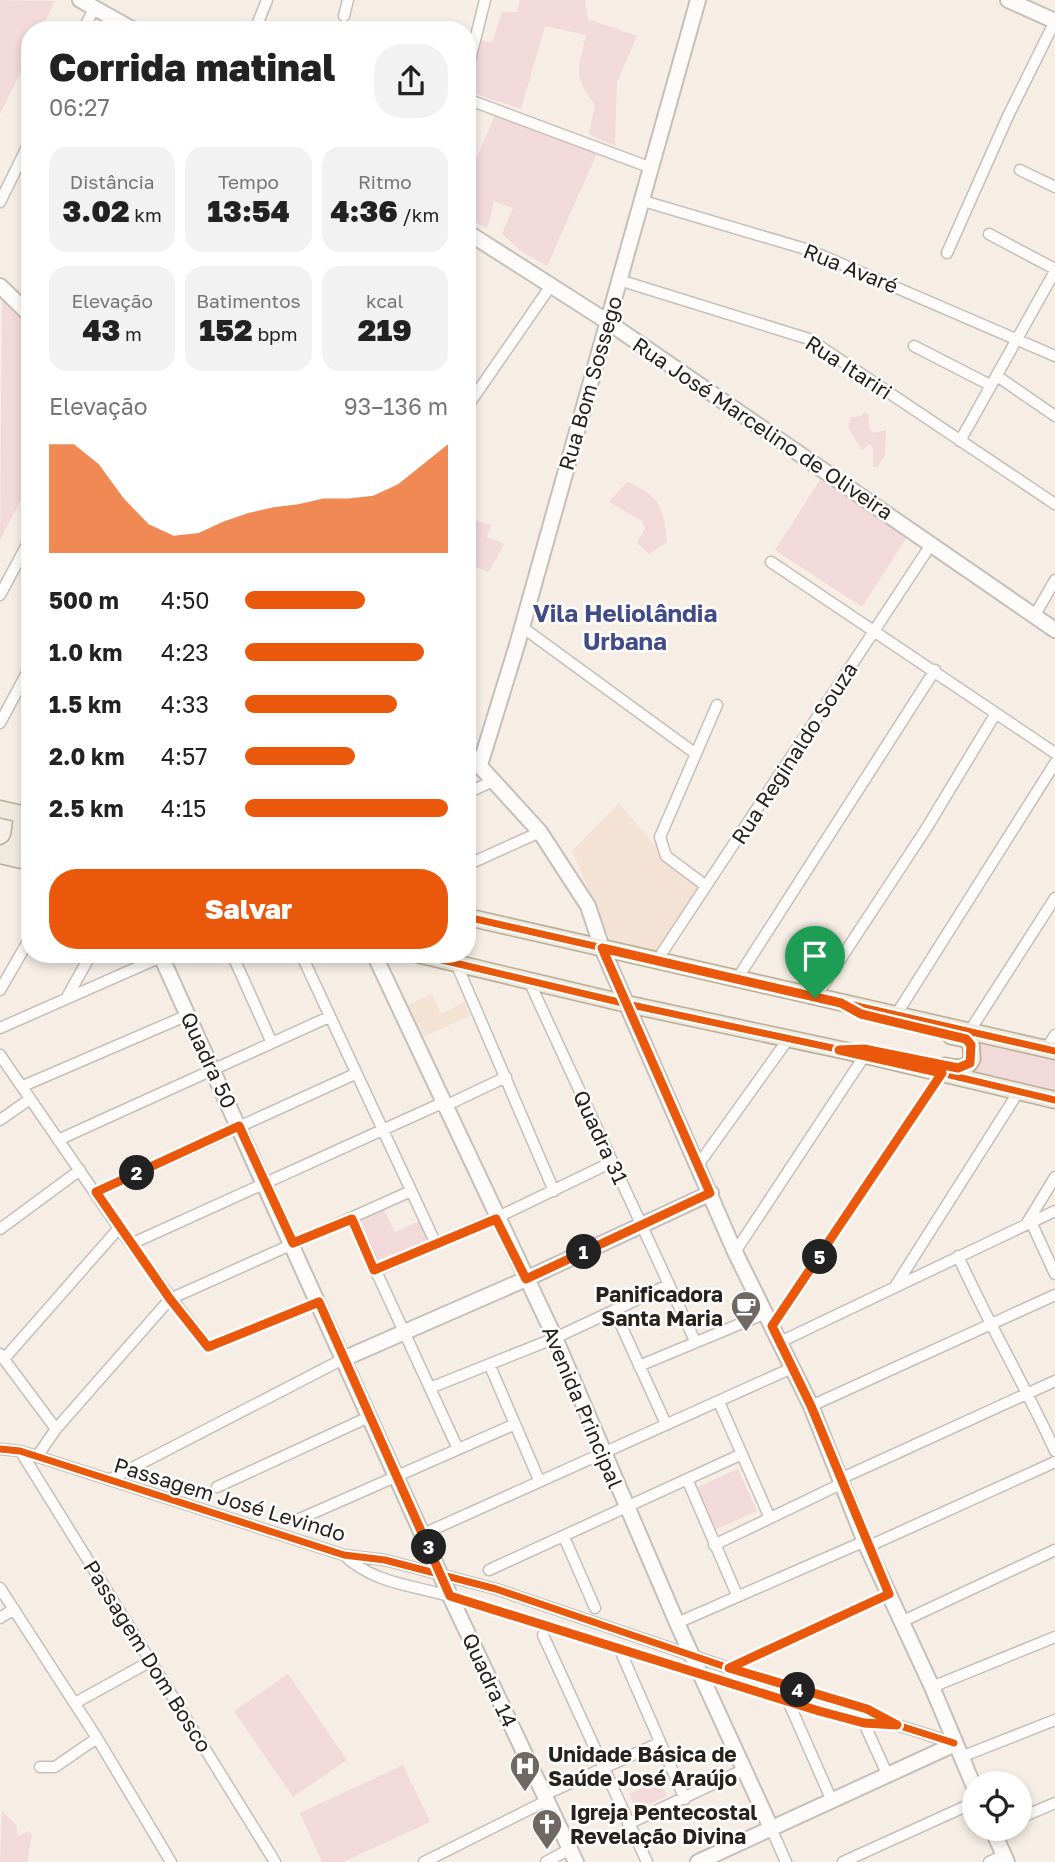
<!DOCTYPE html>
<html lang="pt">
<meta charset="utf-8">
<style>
:root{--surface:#fff;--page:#f2f2f2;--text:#222;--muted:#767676;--accent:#ea580c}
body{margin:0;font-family:"Golos Text",sans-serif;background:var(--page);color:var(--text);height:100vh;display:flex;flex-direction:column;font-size:26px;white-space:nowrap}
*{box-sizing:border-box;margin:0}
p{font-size:23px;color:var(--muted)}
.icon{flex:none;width:38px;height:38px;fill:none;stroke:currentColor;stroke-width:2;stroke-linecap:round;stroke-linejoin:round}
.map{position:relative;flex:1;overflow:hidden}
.panel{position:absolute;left:21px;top:21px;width:455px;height:942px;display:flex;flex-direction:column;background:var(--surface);border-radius:28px;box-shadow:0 4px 10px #0003}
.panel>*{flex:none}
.controls{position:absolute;left:962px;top:1771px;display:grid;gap:14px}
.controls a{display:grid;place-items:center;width:70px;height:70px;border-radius:50%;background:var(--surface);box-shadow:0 4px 10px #0003;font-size:35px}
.pin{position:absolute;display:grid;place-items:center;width:60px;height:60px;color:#fff;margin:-72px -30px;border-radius:50% 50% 50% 0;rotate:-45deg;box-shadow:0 0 7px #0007}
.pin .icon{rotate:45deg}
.km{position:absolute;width:35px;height:35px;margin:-18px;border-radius:50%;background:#222;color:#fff;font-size:19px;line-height:35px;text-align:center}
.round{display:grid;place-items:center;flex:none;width:74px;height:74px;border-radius:28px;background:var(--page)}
.summary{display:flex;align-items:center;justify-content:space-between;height:119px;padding:0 28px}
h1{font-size:38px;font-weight:800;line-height:52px}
.metrics{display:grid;grid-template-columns:repeat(3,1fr);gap:10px;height:119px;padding:7px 28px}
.metrics div{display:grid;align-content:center;border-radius:18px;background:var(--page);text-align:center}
.metrics b{font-size:30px;font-weight:800}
.metrics small{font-size:19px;font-weight:400}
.metrics p{font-size:19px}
.chart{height:196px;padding:14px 28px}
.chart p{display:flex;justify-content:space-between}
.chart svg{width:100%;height:126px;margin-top:7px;fill:var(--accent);opacity:.7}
.cta{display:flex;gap:14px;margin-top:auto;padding:14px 28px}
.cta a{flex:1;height:80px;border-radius:28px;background:var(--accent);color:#fff;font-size:28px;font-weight:800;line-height:80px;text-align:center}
ul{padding:0 28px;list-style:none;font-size:23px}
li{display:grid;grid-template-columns:112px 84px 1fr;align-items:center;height:52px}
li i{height:18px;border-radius:9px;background:var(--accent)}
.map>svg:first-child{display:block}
.built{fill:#f4e3d5}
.green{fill:#f2d9da}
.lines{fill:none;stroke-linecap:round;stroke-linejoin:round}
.street-casing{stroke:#c6bfb9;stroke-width:13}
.secondary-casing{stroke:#c6bfb9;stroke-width:18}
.primary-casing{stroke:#b8ae95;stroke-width:19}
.street{stroke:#fefcfb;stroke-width:10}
.secondary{stroke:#fefcfb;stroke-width:14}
.primary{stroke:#efeade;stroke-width:16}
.cycleway-casing{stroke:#fff;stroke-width:11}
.cycleway{stroke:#e8590c;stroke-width:7}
.route-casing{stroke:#fff;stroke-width:14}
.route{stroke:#ea580c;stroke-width:9}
.labels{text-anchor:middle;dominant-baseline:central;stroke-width:5;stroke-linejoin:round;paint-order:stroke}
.street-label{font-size:21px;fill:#28221d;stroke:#fff}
.poi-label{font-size:21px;font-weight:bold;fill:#28221d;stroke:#fff;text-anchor:start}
.quarter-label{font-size:24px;font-weight:bold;fill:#414b88;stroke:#fff}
</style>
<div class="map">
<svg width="1055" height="1862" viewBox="0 0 1055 1862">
<rect width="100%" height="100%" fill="#f6ede5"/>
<path class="built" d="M619 803 672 866 699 886 654 955 611 943 572 851Z
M432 993 441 1014 464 1002 470 1016 421 1038 406 1006Z"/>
<path class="green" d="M0 0 55 1 41 30H30V53L0 114Z
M520 0H585L588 19 637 36 617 82 615 146 589 134 595 105C571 73 579 70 586 35L545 26 521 109 467 91 480 40 492 43 502 12H517Z
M495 115 598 151 547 266 521 251 502 234 513 208 494 201 487 229 467 217V181Z
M2 300 30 328V483L0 540Z
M864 412 868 415 869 428 874 433 886 430 885 455 877 467H873V449L870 444 862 450 848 427 851 417 861 416Z
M820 480 907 537 862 607 775 550Z
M627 482C661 496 663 507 667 542L649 554 637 543 645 529 642 521 609 502Z
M467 518 491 525 487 537 504 544 489 572 467 564Z
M977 1038 1055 1056V1092L969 1072Z
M383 1208 395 1232 422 1220 432 1241 377 1268 358 1221Z
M738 1469 757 1511 710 1532 691 1490Z
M288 1674 347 1760 293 1797 234 1711Z
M403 1765 430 1822 343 1862H322L300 1813Z
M660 1780 667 1796 636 1810 629 1794Z
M2 1811 16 1825 18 1836 28 1831 32 1835 27 1862H0Z"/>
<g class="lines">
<g class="street-casing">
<path id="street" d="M344 16 348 0
M83 30 95 7
M255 30 267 0
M467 72 485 0
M467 99 649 167
M1020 170 1055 187
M640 200 809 250 1055 356
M0 202 30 141
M989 234 1055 269
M947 253 1008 116 1055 21
M619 280 809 339 1055 504
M914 346 990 385
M997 376 1055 416
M467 407 552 284
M960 441 1055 271
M771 562 1055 753
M0 595 30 539
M1035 615 1055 580
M522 627 696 754
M0 723 30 667
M467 793 495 780
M22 814 30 799
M467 865 540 832
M706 886 666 856 660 837 717 705
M232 954 272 1043
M301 954 436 1244
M656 962 932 543
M456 963 554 1191
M737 979 935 670
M529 981 695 1341
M0 990 30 938
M815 998 926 829 996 713
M66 999 91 954
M896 1015 1055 763
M0 1028 161 957
M969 1032 1055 898
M1046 1049 1055 1035
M0 1055 119 1228 208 1347 319 1302
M23 1086 188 1015
M443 1107 506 1077
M0 1120 30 1099
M58 1140 329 1017
M698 1165 789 1038
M96 1192 355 1074
M352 1219 458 1449
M1031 1222 1055 1274
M1027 1223 1055 1177
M0 1229 80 1170
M131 1244 442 1103
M735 1252 865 1055
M958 1256C988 1323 1025 1385 1055 1451
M374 1271 496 1218 612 1162
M896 1285 1019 1091
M615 1312 666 1424
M772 1326 942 1073
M780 1342 1055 1211
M0 1354 56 1429
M4 1359 119 1228
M490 1366 539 1480
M639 1366 766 1313
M430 1388 555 1338 668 1285
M719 1402 769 1516
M811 1406 1055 1295
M0 1449 20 1451 344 1555 385 1560 496 1589 729 1668 867 1709 897 1725 954 1743
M21 1452 275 1862
M30 1455H38L56 1429 170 1299 411 1191
M687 1479 737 1595
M840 1479 1055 1381
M109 1480 343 1359
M217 1487 371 1416
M295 1521 513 1425
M423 1534 792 1368
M564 1537 595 1608
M714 1545 843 1483
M867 1547 1055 1462
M344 1555C374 1584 413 1585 452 1597 574 1635 696 1673 819 1711L864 1723 897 1725
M489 1570 742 1454
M0 1588 97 1738 171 1862
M0 1618 14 1609
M901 1622 1055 1550
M677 1623 865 1541
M543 1635 647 1862
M620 1650 685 1799
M729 1668 889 1594
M932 1687 1055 1637
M788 1701 832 1801
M75 1703 151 1661
M864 1723 888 1776
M961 1757 1055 1720
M40 1767H55L97 1738
M544 1795 659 1743
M1020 1818 1055 1803
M628 1824 745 1769
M771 1828 786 1862
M424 1862 546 1801
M546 1862 570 1849
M843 1862 975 1802
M989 1862 1004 1855"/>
</g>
<g class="secondary-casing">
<path id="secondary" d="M80 0 134 30
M1008 0 1055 21
M467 232 608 322 1055 630
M0 286 30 315
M467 752 540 832 588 906 602 948 735 1252 811 1406 867 1547 932 1687 975 1789
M480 765 517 645 698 0
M160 954 450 1596 576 1862
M374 954 555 1338 677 1623 771 1828
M343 1359 526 1279 711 1193
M992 1829 1007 1862
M698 1862 955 1744"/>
</g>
<g class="primary-casing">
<path id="primary" d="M0 809 30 816
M0 854C22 849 20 833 22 814
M0 855 30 862
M467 917 1055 1051
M417 954 627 1004 865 1055 1055 1100
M945 1066C956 1068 966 1071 972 1059L971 1045 966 1039 951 1036"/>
</g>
<use href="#street" class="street"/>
<use href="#secondary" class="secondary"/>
<use href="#primary" class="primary"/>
<g class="cycleway-casing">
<path id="cycleway" d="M467 917 1055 1051
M417 954 627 1004 865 1055 1055 1100
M0 1449 20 1451 344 1555 385 1560 496 1589 729 1668 867 1709 897 1725 954 1743"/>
</g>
<use href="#cycleway" class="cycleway"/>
</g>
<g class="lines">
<g class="route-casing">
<path id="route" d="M602 948 841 1003 861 1014 966 1039 971 1045 970 1063 958 1068 864 1049 839 1050 942 1073 772 1326 811 1406 889 1594 729 1668 867 1709 897 1725 864 1723 819 1711 450 1596 319 1302 208 1347 170 1299 96 1192 239 1126 293 1243 352 1219 374 1270 496 1219 526 1279 710 1193Z"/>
</g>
<use href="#route" class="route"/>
</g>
<defs>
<g id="cafe-pin" transform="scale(1.575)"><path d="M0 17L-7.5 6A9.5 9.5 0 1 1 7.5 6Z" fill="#706963" stroke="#fff"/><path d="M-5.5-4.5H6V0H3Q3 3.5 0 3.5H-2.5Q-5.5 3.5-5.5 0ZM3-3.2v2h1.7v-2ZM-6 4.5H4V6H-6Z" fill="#fff"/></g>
<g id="hospital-pin" transform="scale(1.575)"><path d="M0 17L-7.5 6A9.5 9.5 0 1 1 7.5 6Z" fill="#706963" stroke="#fff"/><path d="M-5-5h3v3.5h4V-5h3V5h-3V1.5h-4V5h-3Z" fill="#fff"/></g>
<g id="church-pin" transform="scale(1.575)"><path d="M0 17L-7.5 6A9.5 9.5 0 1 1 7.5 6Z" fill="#706963" stroke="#fff"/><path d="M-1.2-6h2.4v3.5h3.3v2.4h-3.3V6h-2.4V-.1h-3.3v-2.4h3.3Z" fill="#fff"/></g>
</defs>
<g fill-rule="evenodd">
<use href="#cafe-pin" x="746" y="1306"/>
<use href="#hospital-pin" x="525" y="1766"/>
<use href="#church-pin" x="547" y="1824"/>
</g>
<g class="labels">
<g class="street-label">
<text transform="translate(851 268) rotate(22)">Rua Avaré</text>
<text transform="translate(849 367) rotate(33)">Rua Itariri</text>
<text transform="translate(590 383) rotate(-74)">Rua Bom Sossego</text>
<text transform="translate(763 428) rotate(34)">Rua José Marcelino de Oliveira</text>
<text transform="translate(794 753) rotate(-57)">Rua Reginaldo Souza</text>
<text transform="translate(209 1060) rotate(65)">Quadra 50</text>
<text transform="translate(601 1137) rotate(65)">Quadra 31</text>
<text transform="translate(583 1407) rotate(67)">Avenida Principal</text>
<text transform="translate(230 1499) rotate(17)">Passagem José Levindo</text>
<text transform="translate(148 1656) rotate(58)">Passagem Dom Bosco</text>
<text transform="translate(490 1680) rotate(65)">Quadra 14</text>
</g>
<g class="poi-label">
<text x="723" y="1294" text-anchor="end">Panificadora<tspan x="723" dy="24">Santa Maria</tspan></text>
<text x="548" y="1754">Unidade Básica de<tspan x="548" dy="24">Saúde José Araújo</tspan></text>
<text x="570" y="1812">Igreja Pentecostal<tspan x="570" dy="24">Revelação Divina</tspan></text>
</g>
<g class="quarter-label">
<text x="625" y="612">Vila Heliolândia<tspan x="625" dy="28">Urbana</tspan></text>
</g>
</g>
</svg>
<div class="controls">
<a><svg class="icon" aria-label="locate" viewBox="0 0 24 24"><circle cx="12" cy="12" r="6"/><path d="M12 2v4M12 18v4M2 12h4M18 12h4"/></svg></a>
</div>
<div class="pin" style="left:815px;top:998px;background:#1e9e55"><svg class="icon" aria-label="arrive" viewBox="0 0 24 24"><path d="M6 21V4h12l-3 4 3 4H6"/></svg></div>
<b class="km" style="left:584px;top:1252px">1</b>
<b class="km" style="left:137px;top:1173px">2</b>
<b class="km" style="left:429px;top:1547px">3</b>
<b class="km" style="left:798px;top:1690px">4</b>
<b class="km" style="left:820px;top:1257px">5</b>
<section class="panel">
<div class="summary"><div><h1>Corrida matinal</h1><p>06:27</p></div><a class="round"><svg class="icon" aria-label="share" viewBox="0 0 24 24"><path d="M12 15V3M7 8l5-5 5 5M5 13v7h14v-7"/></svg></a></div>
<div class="metrics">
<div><p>Distância</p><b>3.02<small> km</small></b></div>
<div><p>Tempo</p><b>13:54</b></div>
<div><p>Ritmo</p><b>4:36<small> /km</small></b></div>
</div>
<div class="metrics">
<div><p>Elevação</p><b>43<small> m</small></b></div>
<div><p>Batimentos</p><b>152<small> bpm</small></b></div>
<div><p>kcal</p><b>219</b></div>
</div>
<div class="chart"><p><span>Elevação</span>93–136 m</p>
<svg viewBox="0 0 160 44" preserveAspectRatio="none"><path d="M0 44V6L10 6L20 13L30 25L40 34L50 38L60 37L70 33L80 30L90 28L100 27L110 25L120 25L130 24L140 20L150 13L160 6V44z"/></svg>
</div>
<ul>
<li><b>500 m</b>4:50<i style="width:59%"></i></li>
<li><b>1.0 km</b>4:23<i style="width:88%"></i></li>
<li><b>1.5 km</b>4:33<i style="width:75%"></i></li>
<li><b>2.0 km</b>4:57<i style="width:54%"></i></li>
<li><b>2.5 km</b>4:15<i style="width:100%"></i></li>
</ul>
<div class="cta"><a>Salvar</a></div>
</section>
</div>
